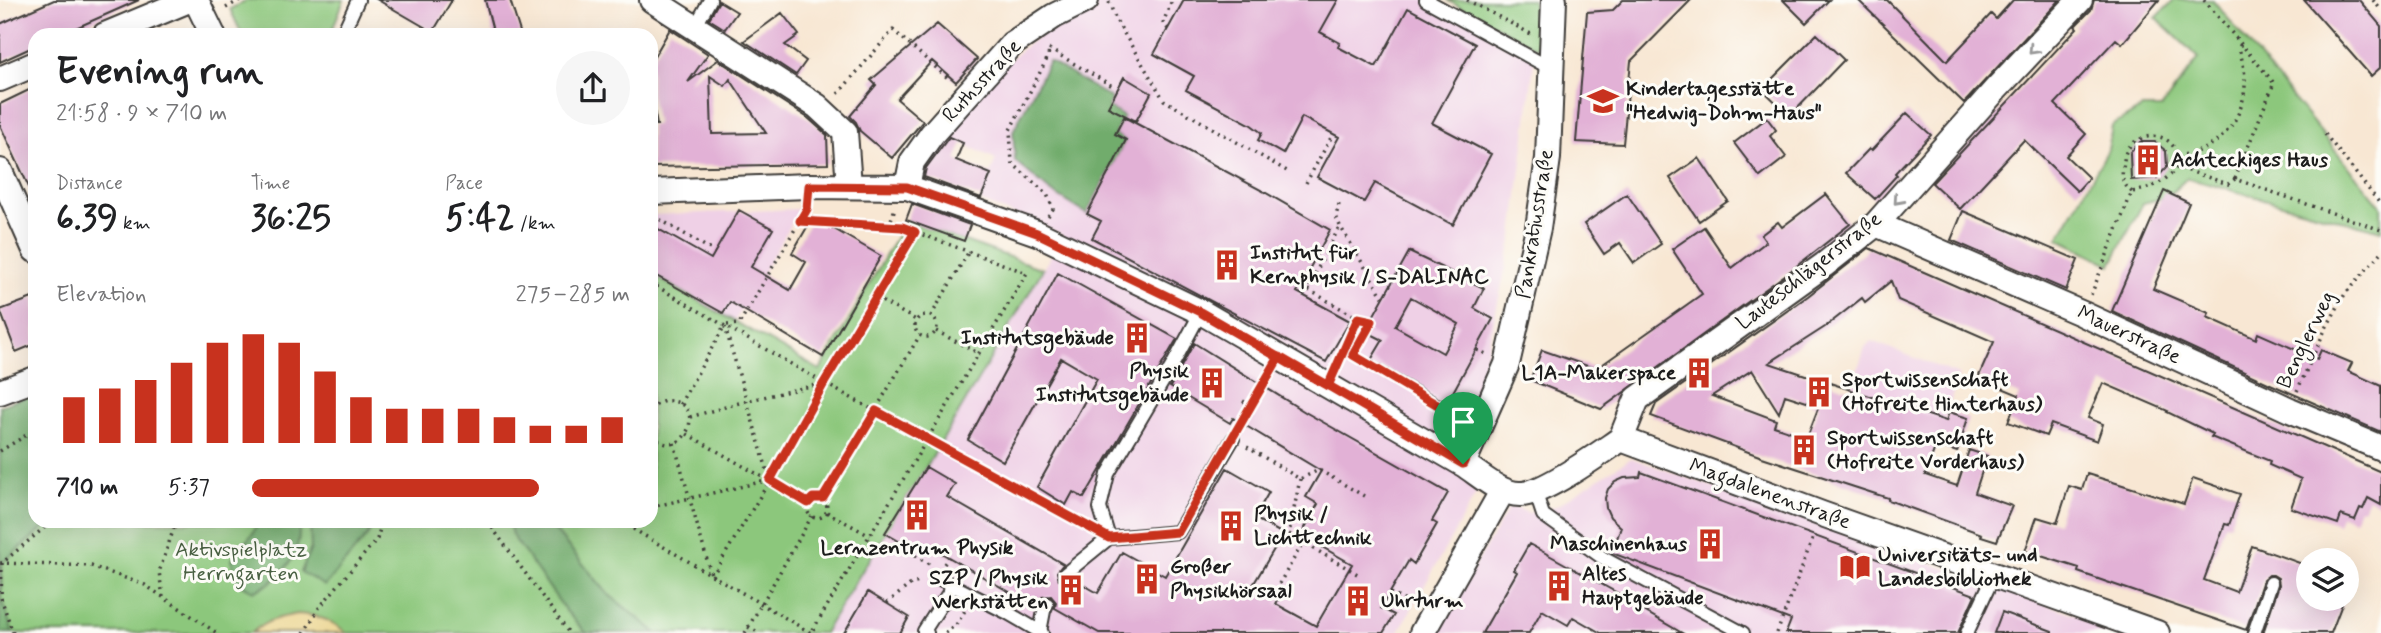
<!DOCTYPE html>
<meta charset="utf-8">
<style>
:root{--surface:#fff;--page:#f6f6f6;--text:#202124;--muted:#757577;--accent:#c8321e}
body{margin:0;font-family:Mynerve,sans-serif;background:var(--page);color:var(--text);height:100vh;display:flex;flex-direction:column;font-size:26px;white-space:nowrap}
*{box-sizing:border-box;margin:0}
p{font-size:23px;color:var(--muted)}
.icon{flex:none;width:38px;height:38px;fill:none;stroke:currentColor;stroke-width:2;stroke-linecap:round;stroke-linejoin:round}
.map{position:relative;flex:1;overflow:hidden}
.side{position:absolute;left:28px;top:28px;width:630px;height:500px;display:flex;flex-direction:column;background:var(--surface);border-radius:21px;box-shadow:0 7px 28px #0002}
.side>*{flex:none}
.tools{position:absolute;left:2296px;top:548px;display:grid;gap:14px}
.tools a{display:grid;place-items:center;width:63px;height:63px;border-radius:50%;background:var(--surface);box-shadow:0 7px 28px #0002;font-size:35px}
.pin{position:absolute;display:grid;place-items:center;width:60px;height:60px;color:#fff;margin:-72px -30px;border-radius:50% 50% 50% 0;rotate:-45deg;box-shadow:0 0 7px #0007}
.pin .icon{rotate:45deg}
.round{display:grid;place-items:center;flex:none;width:74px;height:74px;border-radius:37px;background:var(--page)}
.head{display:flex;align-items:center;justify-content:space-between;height:119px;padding:0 28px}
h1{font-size:38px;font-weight:800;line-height:52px}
.figures{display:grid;grid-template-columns:repeat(3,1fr);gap:10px;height:119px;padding:7px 28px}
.figures div{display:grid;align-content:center}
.figures b{font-size:35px;font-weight:800}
.figures small{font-size:19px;font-weight:400}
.figures p{font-size:19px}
.chart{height:196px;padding:14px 28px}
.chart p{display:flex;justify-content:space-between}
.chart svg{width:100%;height:126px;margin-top:7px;stroke:var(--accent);stroke-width:6}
ul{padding:0 28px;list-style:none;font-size:23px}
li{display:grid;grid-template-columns:112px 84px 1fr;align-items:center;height:52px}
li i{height:18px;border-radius:9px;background:var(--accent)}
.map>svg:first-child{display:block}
.built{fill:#efd0e6}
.green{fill:#8cc77c;stroke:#54724c;stroke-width:2}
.forest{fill:#71ac6c;stroke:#466444;stroke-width:2}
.sand{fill:#eeda9e;stroke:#857b5d;stroke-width:2}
.building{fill:#e2b1d6;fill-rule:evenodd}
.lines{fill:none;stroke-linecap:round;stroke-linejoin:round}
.lane-casing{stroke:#3d3a37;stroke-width:16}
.street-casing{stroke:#3d3a37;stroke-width:28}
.path{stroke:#3d3a37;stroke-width:3.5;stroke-dasharray:2 5;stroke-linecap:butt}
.lane{stroke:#fff;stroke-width:12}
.street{stroke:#fff;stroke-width:24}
.oneway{stroke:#999}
.route-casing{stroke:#fff;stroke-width:14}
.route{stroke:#c8321e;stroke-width:9}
.labels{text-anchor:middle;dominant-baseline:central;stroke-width:6;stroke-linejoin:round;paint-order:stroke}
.street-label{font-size:21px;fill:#1c1c1c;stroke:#fdfcf7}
.poi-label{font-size:21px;font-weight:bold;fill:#1c1c1c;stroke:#fdfcf7;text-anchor:start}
.park-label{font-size:21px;fill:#496042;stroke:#fdfcf7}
</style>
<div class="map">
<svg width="2381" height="633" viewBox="0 0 2381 633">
<rect width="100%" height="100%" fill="#fdfcf7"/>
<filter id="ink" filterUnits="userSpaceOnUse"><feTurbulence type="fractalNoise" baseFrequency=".0143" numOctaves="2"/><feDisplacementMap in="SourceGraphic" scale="14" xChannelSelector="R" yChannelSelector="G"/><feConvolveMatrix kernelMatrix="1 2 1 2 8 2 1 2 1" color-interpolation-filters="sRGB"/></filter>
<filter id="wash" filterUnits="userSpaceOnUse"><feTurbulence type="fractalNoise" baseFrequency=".00686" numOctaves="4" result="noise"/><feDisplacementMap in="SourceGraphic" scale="28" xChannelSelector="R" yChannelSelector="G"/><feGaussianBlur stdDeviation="1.57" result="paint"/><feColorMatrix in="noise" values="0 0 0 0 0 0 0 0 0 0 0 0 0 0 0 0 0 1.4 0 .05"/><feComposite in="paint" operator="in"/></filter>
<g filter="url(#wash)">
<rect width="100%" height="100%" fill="#f8e7d3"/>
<path class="built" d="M1104 0H1436L1535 53 1513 236 1477 395 1462 451 1478 490 1398 633H824L939 446 1063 235 980 201 996 159 942 134 997 70 1053 24Z
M800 209 734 322 651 274V215Z
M1871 341 1959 375 1927 476 1834 441 1865 347Z
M1631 458 2128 633H1436L1510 506 1529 513 1556 506Z"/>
<path class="green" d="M247 0H344L330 35H242L230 9Z
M1447 0H1533L1538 49Z
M2174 0H2213L2381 206V231L2187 178 2167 197 2143 203 2111 265 2058 238 2108 150 2112 126 2142 108H2161L2199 58 2156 18Z
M906 220 1043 269 939 446 824 633H0V406L35 393V522H651V274L820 370Z"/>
<path class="forest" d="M1049 61 1112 99 1108 107 1124 117 1115 134 1126 140 1087 214 1050 191 1015 161 1013 131Z
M35 393V522H51L2 563 1 598 13 633H0V406Z
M258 522H298C304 552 282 580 255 591 237 585 234 576 232 559L253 533Z
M310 522H373L368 535 325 586 301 572 311 548Z
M509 522H548L608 594 657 633H586L566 611 512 535Z"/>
<path class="sand" d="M298 614C316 615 333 620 346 633H252C265 620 281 617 298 614Z"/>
<g id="blocks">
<path class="building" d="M54 0H139L60 35H35V46L0 62V24Z
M378 0H452L433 32Z
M485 0H510L521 35H494Z
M1184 0H1338L1320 32 1340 43 1338 47 1376 67 1408 8 1475 44 1432 123 1491 154 1453 225 1375 183 1364 202 1317 177 1339 137 1302 117 1283 154 1258 140 1262 133 1250 124 1186 90 1194 76 1154 54Z
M1623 0H1691L1631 61 1623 144 1576 142 1587 12 1613 10Z
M1783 0H1829L1806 23Z
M1858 0H1887L1947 61 1991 14 1996 19 2013 0H2060L1964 103Z
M2094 0H2159L2122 44 2116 39 2055 104 2086 134 2066 156 2089 178 2077 191 2024 140 1960 209 1932 183 2077 28 2075 26 2091 10Z
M2304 0H2359L2381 26V67L2371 76Z
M719 1 737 12 725 29 709 19Z
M782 13 799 35 785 45 806 61 796 75 744 41Z
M937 24 977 59 956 82 932 61 897 99 923 121 892 158 860 131 856 122 850 116 876 85 871 80Z
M670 29 708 54 688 82 718 60 808 118 827 135 828 164 651 167V125H657L651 94V62ZM710 76 725 86 730 79 766 133 712 134Z
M1817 34 1844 60 1790 116 1762 89Z
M1124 77 1151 93 1136 121 1108 107Z
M35 87V200L0 125V104Z
M1907 113 1931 135 1895 173 1897 175 1875 199 1846 173 1869 149 1871 151Z
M1124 117 1261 190 1330 230 1297 292 1350 321 1326 362 1092 238 1101 221 1087 214 1126 140 1115 134Z
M1767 118 1776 130 1770 136 1786 157 1760 177 1734 143Z
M949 137 963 143 956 160 991 174 981 198 924 177 926 168Z
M2140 142H2155L2166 151 2167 167 2157 178 2131 180 2130 153Z
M1699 158 1728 201 1699 221 1670 178Z
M2164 191 2189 203 2153 289 2209 313 2207 317 2256 339 2258 333 2317 359 2321 350 2352 363 2348 371 2381 386V432L2268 383 2112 311Z
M1627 194 1661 244 1634 263 1620 243 1604 254 1584 224Z
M1826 194 1850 224 1789 272 1601 409 1530 380 1542 350 1596 369 1702 294 1672 249 1704 227 1732 268 1766 242 1761 235 1778 222 1782 227Z
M912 204 970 225 964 241 906 220Z
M739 210 773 229 751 267 790 290 806 262 792 253 813 217 881 256 823 357 730 302 723 313 651 273V225L711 259Z
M1963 211 2078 260 2066 290 1951 240Z
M1869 248 2381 472V505L2368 498 2363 509 2360 508 2355 520 2341 515 2338 524 2291 508 2301 479 2269 465 2270 461 2211 437 2213 434 2167 412 2168 411 2103 383 2088 418 2103 424 2097 441 2051 424 2046 436 2008 422 2019 395 1978 378 1994 342 1898 300 1891 281 1865 302 1862 298 1825 327 1769 363 1946 421 1949 412 1968 418 1957 452 1936 445 1925 475 1957 486 1969 450 1987 456 1975 493 2012 506 1997 541 1981 536 1982 534 1888 500V498L1762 457 1651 416 1656 404 1808 296ZM1752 370 1779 413 1785 395 1819 406 1807 437 1774 426 1776 420 1712 396Z
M1409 252 1484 288 1474 308 1493 319 1447 403 1371 360 1383 340 1365 331ZM1411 297 1459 324 1443 353 1395 326Z
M1058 273 1177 339 1084 498 1073 492 1066 505 1037 487 1097 379 1061 358 1003 461 968 440Z
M35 297V344L16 352 0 310Z
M1194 343 1305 412 1448 493 1432 521 1437 524 1414 564 1409 560 1381 608 1394 615 1383 633H1099L1055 608 1056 602 1051 596 1042 597 1036 607 922 542 916 551 885 533 926 467 955 484 947 497 1063 564 1057 572 1059 580 1066 583 1073 579 1098 593 1122 552 1165 576 1227 468 1269 492 1254 518 1283 534 1253 585 1278 600 1276 604 1316 626 1352 564 1301 535 1318 504 1306 497 1321 471 1233 418 1230 423 1170 387Z
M1641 472 1975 595 1958 633H1786L1791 620 1612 553 1621 527 1610 517 1606 508 1605 498 1608 489 1615 482 1624 478 1640 477Z
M2087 474 2184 504 2193 478 2240 494 2229 525 2225 524 2204 580 2236 592 2252 546 2308 566V598H2325L2342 604 2331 633H2263L2279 585 2278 578 2273 575H2269L2263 580 2246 630 2078 572 2079 568 2025 551 2037 517 2057 523 2069 486 2082 490Z
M1529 544 1646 609 1644 611 1682 633H1601L1573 617 1568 625 1542 610 1529 633H1482L1517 572 1514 570Z
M868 592 909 617 900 633H844Z
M2002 612 2052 631V633H1994Z"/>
</g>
</g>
<g filter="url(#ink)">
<use href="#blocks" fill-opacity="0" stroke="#3d3a37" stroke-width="2"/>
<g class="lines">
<g class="lane-casing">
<path id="lane" d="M1426 0 1550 68
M695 27 710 0
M342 35 358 0
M1535 491 1543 515 1603 558 1743 633
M1109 538 1100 508 1108 474 1172 366 1201 312
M1065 574 1109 538 1178 532 1233 439
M936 577 1008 613 1042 633
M1040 632 1044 611 1047 604
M927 633 924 631 953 586
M1967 633 1994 575
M2254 633 2271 583"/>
</g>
<g class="street-casing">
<path id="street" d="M196 0 213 35
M652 0 817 106 845 132 849 186
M1554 0 1548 158 1538 228 1507 364 1463 464C1479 474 1501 495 1521 494 1544 494 1600 453 1621 439
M105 35 189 0
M0 79 35 64
M0 171 35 250
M907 187 912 162 932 134 1012 44 1054 16 1086 0
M651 192 809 186 907 187 1037 233 1201 312 1463 464
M1876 224 2083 314 2290 410 2381 448
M0 392 35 379
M1621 439 1637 399 1824 265 1876 224 1996 89 2080 0
M1621 439 1822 514 2157 633
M1422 633 1503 490"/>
</g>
<path class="path" d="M1467 0 1531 34
M2204 0 2274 83 2235 179 2381 230
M2373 0 2381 10
M1109 2 1116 20 1164 100 1287 171
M226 8 240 0
M1168 29 1163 23 1172 0
M1049 49 1114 87
M838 94 893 30 950 80
M2325 134 2381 205
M2177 155C2214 155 2243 123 2245 86 2246 73 2242 60 2239 48L2241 43
M1306 183 1333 134
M2132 192C2123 184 2121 179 2123 168 2124 163 2124 156 2126 152 2134 135 2162 130 2173 146 2178 152 2177 160 2177 167
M1339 204 1336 216 1340 226 1383 297
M654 216 715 252
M1048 216 1053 209 1047 194 1012 163 1010 130 1048 57 1049 49
M800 221 902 227 915 232
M889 226 895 208
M1411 253 1414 247
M2091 295 2132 192C2150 189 2166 182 2177 167L2228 184 2235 179
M876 298 916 320
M915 326a11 11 0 1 1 22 0a11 11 0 1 1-22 0Z
M931 316 968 253
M1358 318 1372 321 1354 355 1460 418
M727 325 739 324 807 209
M936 331 980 354
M1477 350 1486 354
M1338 364 1358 318 1307 289 1340 226
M2297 391 2325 330 2345 294 2381 253
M1243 401 1251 406
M680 404 725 325
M651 411C656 404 662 400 671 401 710 405 681 468 651 434
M690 417 746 401 824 383 1087 527
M1240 425 1268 377
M687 434 808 503
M674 443 711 574
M1247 447 1300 479 1319 470 1364 496
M0 451 35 430
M651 451 657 441
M1300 479 1289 534 1359 575
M807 508a10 10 0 1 1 20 0a10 10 0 1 1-20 0Z
M823 498 920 335
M651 507 770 480 725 327
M827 512 870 536
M488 522 569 633
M621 522 811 633 1027 273 915 232 824 383 651 283
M909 547 907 551 929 564
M0 563 91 566 145 585 217 633
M944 564 949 557
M712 576 770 480 824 383
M1390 593 1413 605
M1272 596 1303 543
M163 597 159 572 176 522
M887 603 911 584 920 582
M748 627 760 633
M13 633 1 598 2 563 51 522
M304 633 319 608 377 539 382 522
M745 633 812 516
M945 633 956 625 966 609
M1777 633 1814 535"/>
<use href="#lane" class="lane"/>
<use href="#street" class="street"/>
</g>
<defs><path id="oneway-chevron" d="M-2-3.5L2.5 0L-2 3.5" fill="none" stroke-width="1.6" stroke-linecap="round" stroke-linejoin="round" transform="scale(1.75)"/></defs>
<g class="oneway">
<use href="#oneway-chevron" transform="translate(2033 50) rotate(133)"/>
<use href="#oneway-chevron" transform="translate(1898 200) rotate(132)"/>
</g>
</g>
<g class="lines" filter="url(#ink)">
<g class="route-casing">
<path id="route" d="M1463 464 1279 357 1178 532 1109 538 876 411 823 498H813L808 503 770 480 824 383 915 232 902 227 800 221 807 209 809 186 907 187 1037 233 1200 312 1328 386 1358 318 1372 321 1353 355 1478 429 1463 464"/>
</g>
<use href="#route" class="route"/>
</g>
<defs>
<g id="school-bare" transform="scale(2.415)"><path d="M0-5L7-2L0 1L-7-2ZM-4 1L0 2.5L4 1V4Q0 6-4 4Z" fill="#c8321e" stroke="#fdfcf7" stroke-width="2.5" paint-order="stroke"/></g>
<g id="building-bare" transform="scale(2.415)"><path d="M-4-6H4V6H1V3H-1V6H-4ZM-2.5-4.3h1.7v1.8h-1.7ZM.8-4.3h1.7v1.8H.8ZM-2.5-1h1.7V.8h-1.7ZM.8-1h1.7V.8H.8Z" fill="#c8321e" stroke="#fdfcf7" stroke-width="2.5" paint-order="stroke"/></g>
<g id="library-bare" transform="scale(2.415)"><path d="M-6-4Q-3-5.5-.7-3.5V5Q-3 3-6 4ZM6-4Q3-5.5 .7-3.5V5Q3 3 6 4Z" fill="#c8321e" stroke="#fdfcf7" stroke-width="2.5" paint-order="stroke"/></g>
</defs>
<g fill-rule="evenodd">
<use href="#school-bare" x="1603" y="101"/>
<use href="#building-bare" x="2148" y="160"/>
<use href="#building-bare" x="1227" y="265"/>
<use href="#building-bare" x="1137" y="338"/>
<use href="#building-bare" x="1699" y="373"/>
<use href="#building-bare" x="1212" y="383"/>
<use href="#building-bare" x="1819" y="392"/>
<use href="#building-bare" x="1804" y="450"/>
<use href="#building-bare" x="917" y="515"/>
<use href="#building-bare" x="1231" y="526"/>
<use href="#building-bare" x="1710" y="544"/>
<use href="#library-bare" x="1855" y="567"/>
<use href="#building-bare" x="1147" y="579"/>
<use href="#building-bare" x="1559" y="586"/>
<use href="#building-bare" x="1071" y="590"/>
<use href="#building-bare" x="1358" y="601"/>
</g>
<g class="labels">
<g class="street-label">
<text transform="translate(982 81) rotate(-47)">Ruthsstraße</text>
<text transform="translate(1535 224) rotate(-81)">Pankratiusstraße</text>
<text transform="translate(1809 271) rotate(-38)">Lauteschlägerstraße</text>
<text transform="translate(2129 335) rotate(25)">Mauerstraße</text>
<text transform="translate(2306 340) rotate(-64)">Benglerweg</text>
<text transform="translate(1770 494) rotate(20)">Magdalenenstraße</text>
</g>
<g class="poi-label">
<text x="1626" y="89">Kindertagesstätte<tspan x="1626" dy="24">"Hedwig-Dohm-Haus"</tspan></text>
<text x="2171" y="160">Achteckiges Haus</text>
<text x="1250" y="253">Institut für<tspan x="1250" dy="24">Kernphysik / S-DALINAC</tspan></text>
<text x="1114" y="338" text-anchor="end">Institutsgebäude</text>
<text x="1189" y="371" text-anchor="end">Physik<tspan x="1189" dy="24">Institutsgebäude</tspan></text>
<text x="1676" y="373" text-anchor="end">L1A-Makerspace</text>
<text x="1842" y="380">Sportwissenschaft<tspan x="1842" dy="24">(Hofreite Hinterhaus)</tspan></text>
<text x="1827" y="438">Sportwissenschaft<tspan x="1827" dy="24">(Hofreite Vorderhaus)</tspan></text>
<text x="1254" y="514">Physik /<tspan x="1254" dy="24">Lichttechnik</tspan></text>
<text x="1687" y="544" text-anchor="end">Maschinenhaus</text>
<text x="917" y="548" text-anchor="middle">Lernzentrum Physik</text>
<text x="1878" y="555">Universitäts- und<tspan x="1878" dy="24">Landesbibliothek</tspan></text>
<text x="1170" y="567">Großer<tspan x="1170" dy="24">Physikhörsaal</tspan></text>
<text x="1582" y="574">Altes<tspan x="1582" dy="24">Hauptgebäude</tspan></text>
<text x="1048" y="578" text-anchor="end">SZP / Physik<tspan x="1048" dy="24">Werkstätten</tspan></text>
<text x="1381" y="601">Uhrturm</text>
</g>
<g class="park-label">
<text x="241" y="550">Aktivspielplatz<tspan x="241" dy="24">Herrngarten</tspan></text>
</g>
</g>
</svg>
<div class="tools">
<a><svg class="icon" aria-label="layers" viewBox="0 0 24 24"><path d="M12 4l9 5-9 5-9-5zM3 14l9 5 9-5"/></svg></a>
</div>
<div class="pin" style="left:1463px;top:464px;background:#1e9e55"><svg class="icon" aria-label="arrive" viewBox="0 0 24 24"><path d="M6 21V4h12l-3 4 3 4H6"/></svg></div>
<section class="side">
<div class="head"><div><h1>Evening run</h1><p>21:58 · 9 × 710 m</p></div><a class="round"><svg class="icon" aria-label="share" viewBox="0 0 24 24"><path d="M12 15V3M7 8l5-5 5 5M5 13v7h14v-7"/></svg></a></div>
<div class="figures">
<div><p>Distance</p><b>6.39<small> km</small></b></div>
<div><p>Time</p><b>36:25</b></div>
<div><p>Pace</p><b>5:42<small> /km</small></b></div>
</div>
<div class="chart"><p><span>Elevation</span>275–285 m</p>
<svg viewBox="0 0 160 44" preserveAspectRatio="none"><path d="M5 44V28M15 44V25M25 44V22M35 44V16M45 44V9M55 44V6M65 44V9M75 44V19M85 44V28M95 44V32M105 44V32M115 44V32M125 44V35M135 44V38M145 44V38M155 44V35"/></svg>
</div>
<ul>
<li><b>710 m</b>5:37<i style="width:76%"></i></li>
</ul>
</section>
</div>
